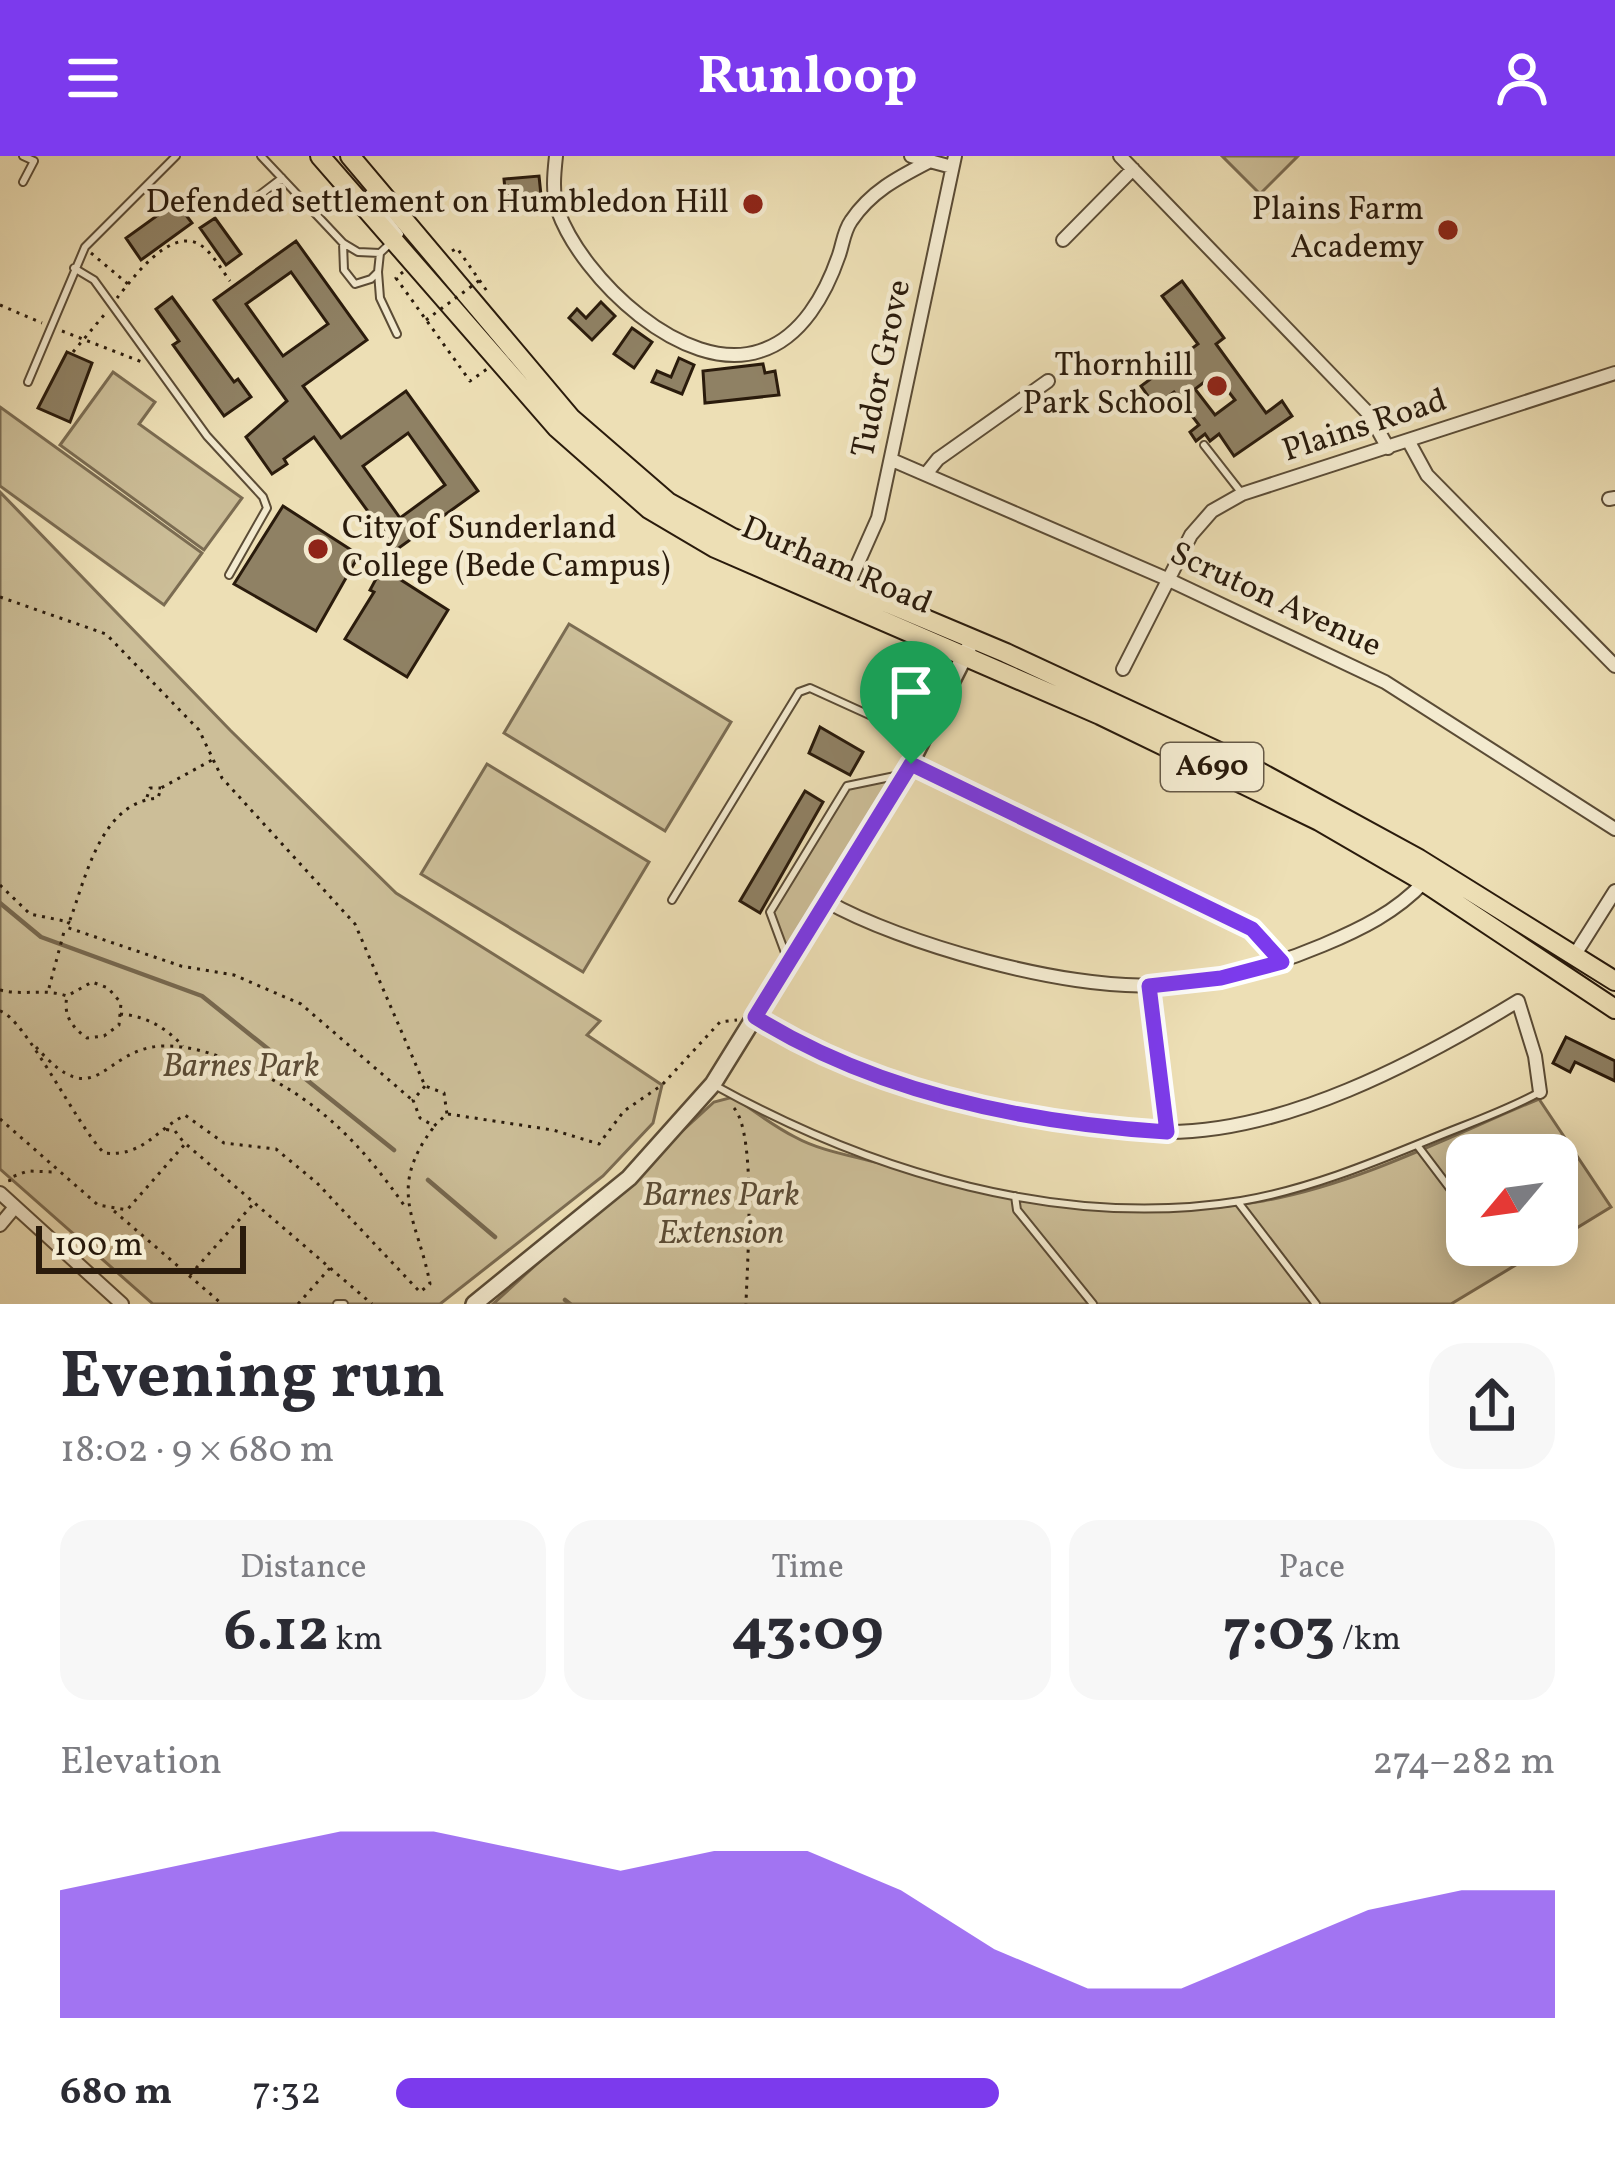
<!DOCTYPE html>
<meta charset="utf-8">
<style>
:root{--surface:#fff;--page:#f7f7f7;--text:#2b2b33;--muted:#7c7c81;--accent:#7c3aed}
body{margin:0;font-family:Vollkorn,serif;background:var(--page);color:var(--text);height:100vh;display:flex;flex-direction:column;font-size:45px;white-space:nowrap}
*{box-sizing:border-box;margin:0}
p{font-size:39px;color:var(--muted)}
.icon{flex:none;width:66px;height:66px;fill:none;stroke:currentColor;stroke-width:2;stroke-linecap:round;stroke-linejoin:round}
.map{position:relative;height:1148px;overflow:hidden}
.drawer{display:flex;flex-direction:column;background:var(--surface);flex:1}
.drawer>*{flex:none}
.needle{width:78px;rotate:241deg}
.tools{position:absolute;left:1446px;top:978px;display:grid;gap:24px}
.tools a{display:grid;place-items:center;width:132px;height:132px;border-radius:24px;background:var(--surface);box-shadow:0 6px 30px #0003;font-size:60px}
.scale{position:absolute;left:36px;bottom:30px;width:210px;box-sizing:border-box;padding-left:12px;border:6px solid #2a1b0c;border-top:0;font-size:33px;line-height:42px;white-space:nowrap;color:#2a1b0c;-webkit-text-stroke:9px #f3eacf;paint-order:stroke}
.pin{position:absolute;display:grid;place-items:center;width:102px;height:102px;color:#fff;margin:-123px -51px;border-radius:50% 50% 50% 0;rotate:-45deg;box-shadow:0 0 12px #0007}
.pin .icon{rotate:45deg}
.round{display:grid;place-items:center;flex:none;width:126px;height:126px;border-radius:36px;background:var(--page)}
.head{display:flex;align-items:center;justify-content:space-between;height:204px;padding:0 60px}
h1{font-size:66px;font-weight:700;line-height:90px}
.figures{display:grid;grid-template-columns:repeat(3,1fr);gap:18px;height:204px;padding:12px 60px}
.figures div{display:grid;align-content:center;border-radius:30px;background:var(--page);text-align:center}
.figures b{font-size:60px;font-weight:700}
.figures small{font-size:33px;font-weight:400}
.figures p{font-size:33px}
.chart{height:336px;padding:24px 60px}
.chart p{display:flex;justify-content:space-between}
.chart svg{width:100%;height:216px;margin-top:12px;fill:var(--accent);opacity:.7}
ul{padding:0 60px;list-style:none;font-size:39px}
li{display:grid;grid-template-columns:192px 144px 1fr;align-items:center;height:90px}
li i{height:30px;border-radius:15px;background:var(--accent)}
header{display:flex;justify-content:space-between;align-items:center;height:156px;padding:0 60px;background:var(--accent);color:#fff;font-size:54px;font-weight:700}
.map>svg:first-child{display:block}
.green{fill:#ccbe98;stroke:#7b6c52;stroke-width:3}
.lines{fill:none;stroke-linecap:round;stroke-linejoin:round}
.stream{stroke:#77684f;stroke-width:4.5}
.building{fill:#8f8164;stroke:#2a1b0c;stroke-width:3;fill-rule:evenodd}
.service-casing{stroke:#5b4c36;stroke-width:10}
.minor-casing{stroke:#5b4c36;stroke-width:16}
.tertiary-casing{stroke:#5b4c36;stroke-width:20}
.trunk-casing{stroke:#2a1b0c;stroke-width:22}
.path{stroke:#2a1b0c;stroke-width:3;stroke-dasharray:3 6;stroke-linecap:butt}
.service{stroke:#f3eacf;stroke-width:6}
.minor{stroke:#f3eacf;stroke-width:12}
.tertiary{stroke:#f3eacf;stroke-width:15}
.trunk{stroke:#eddfb5;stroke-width:18}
.path-bridge{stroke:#2a1b0c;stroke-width:3;stroke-dasharray:3 6;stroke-linecap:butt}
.route-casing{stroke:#fff;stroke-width:24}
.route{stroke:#7c3aed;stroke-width:15}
.poi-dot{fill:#8f2418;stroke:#f3eacf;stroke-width:4.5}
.labels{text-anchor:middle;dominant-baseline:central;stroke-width:9;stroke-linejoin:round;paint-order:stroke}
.shield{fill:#f3eacf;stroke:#665946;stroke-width:3}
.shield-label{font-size:30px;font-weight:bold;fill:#2a1b0c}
.poi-label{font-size:33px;fill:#2a1b0c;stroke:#f3eacf;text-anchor:end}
.street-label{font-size:33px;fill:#2a1b0c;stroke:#f3eacf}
.park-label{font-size:33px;font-style:italic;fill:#5b4c36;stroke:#f3eacf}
</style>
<header><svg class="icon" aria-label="menu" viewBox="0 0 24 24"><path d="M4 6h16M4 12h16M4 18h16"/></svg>Runloop<svg class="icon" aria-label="person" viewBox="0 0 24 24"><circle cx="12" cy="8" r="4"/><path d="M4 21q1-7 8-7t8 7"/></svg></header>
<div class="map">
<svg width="1615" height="1148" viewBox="0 0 1615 1148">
<rect width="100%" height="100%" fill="#eddfb5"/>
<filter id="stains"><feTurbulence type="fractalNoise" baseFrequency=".00167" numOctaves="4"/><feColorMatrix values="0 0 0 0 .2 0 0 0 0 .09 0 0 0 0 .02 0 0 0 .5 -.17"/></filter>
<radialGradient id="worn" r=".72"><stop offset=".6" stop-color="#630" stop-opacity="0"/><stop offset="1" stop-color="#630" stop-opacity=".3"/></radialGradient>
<path class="green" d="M1222 0H1298L1260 38Z
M113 216 155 246 139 268 242 342 204 394 60 289Z
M0 251 202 397 164 449 0 330Z
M0 336 230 574 396 737 600 865 587 879 662 929 653 967 603 1020 440 1148H153L0 1013Z
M569 468 731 566 665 675 504 577Z
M487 608 649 706 583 816 421 718Z
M905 618 789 805 770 756 847 630Z
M733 941C753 954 773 970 795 981 820 995 854 1000 882 1008 1005 1043 1136 1068 1263 1045 1359 1028 1450 980 1539 943L1611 1051 1557 1084V999H1467V1089H1549L1451 1148H493L714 946Z"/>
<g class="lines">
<path class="stream" d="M0 747 41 781 202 840 394 994
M428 1024 495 1081
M565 1144 570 1148"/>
</g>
<path class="building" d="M539 20 541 39 524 40 525 53 507 55 504 23Z
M176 46 192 67 141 104 126 82Z
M215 62 241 98 226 109 200 72Z
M296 85 367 184 303 230 341 282 406 235 478 335 396 394 314 281 284 303 287 308 272 318 246 281 287 245 214 144ZM291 116 328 168 283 200 246 148ZM408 277 445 329 400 362 363 310Z
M1182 125 1224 182 1216 188 1266 257 1282 245 1292 260 1234 300 1219 278 1210 285 1205 278 1196 285 1190 276 1199 269 1174 236 1155 250 1141 230 1198 188 1162 140ZM1215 218 1235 244 1215 259 1195 233Z
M172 141 234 226 238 223 251 241 224 260 173 189 179 185 156 153Z
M601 146 615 160 592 184 569 162 577 153 586 162Z
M632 172 652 186 634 212 614 198Z
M67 196 92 207 70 266 38 252Z
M679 202 694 209 682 238 652 226 657 215 671 221Z
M763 208 765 217 775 215 779 239 705 247 703 215Z
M283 350 359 399 316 475 234 428Z
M384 408 401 418 398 422 448 454 407 521 345 483 374 436 370 434Z
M820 571 863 596 850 619 809 597Z
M805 635 823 646 760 757 740 745Z
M1566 881 1615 905V925L1575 906 1570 916 1553 907Z"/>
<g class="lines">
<g class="service-casing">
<path id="service" d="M261 0 343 87 358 96 380 97
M23 26 34 5 23 0
M257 41 282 22
M343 87 344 114 355 128 371 123 378 116 380 97 400 78 369 37
M74 112 94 124 207 280 263 341 267 352 229 419
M378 116 380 142 397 178
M28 226 85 91 176 0
M1204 289 1240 335
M672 744 799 536 810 532 920 582
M787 802 770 756 847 630 900 619
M716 930C871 1016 1061 1074 1241 1045 1306 1034 1370 1008 1431 983 1467 968 1506 955 1540 936
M1417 989 1467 1055
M1015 1040 1017 1054 1093 1148
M1238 1046 1316 1148
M337 1148H344"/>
</g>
<g class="minor-casing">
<path id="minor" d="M556 0C554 18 552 38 558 55 582 122 684 220 760 195 802 182 826 137 839 99 843 87 844 75 851 65 871 35 899 21 930 5
M911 0 952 11
M1120 0 1369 258 1388 292
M1063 84 1133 13
M1409 286 1427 319 1615 510
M892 304 1167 423 1385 526 1615 673
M926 318 938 303 1048 225
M1609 343 1615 342
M846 434 878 362 955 0
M1123 513 1191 379 1212 355 1242 338 1615 217
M911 607 1252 773 1282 806
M826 745C902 788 1066 834 1154 829 1213 826 1269 812 1323 789 1361 773 1396 756 1424 726
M1574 800 1615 735
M1149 830 1167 976
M755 861C826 905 902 930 983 949 1043 963 1101 975 1163 976 1283 978 1418 906 1518 845L1535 900 1540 936
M0 1037 122 1148
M0 1069 15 1051"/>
</g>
<g class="tertiary-casing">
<path id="tertiary" d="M474 1148 629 1022 713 928 905 618 968 493"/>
</g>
<g class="trunk-casing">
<path id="trunk" d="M320 0 557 272 649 353 715 392 1100 559 1319 665 1424 726 1615 853
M350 0 571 262 668 346 733 382 1006 497 1245 608 1419 703 1615 825"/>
</g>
<path class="path" d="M452 95 457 92 489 138
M91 97 128 128
M403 116 396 122 470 225 487 213
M117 142C133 122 169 72 199 88 212 96 221 113 230 125
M0 149 42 167
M62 175 142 206
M73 196 104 159
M0 441 106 478 199 574 222 622 355 768 425 930 444 937 447 958 434 970 420 962 413 944 425 930
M147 641 150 632H161
M0 729 30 758 69 766 66 771 181 810 234 819 301 848 411 943
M70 764C86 721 101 646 158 642L161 632 212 604
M49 832 65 772
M0 834C24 840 44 832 67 840L92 826 108 832 121 847 119 869 104 880 87 882C72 871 63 860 67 840
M0 855C25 862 77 970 104 997 142 1001 154 976 185 959L224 987 276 993 317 1027 420 1136 430 1128C418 1063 386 1035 433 972
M120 858C146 860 165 871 183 890
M36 891C98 961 101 893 162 890 191 889 216 899 242 909 315 940 361 987 406 1052
M734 952C757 978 747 1109 746 1148
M448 958 553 974 599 988 624 955 662 929 720 866 737 864
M0 963 98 1049 127 1054 185 988 175 975 163 973
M187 989 372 1148
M10 1026 9 1022 28 1015 54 1016
M114 1055 222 1148
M190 1119 255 1046
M298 1148 330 1112"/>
<use href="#service" class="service"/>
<use href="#minor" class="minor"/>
<use href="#tertiary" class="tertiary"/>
<use href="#trunk" class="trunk"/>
<path class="path-bridge" d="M426 164 480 124"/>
</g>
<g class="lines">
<g class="route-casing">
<path id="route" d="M911 608 1252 773 1282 806 1221 822 1149 830 1167 976C1025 967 877 937 755 861Z"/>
</g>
<use href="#route" class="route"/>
</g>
<g class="poi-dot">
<circle cx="753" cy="48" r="12"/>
<circle cx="1448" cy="74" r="12"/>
<circle cx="1217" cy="230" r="12"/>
<circle cx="318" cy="393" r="12"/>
</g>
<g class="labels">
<rect class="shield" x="1161" y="587" width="102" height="48" rx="9"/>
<g class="shield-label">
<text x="1212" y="611">A690</text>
</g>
<g class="poi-label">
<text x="729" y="48">Defended settlement on Humbledon Hill</text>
<text x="1424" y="55">Plains Farm<tspan x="1424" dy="38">Academy</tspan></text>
<text x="1193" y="211">Thornhill<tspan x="1193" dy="38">Park School</tspan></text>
<text x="342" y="374" text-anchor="start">City of Sunderland<tspan x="342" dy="38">College (Bede Campus)</tspan></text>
</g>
<g class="street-label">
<text transform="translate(883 213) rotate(-78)">Tudor Grove</text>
<text transform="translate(1365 271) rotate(-18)">Plains Road</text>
<text transform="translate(836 411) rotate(23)">Durham Road</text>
<text transform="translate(1275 445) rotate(25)">Scruton Avenue</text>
</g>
<g class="park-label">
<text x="241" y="912">Barnes Park</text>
<text x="721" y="1041">Barnes Park<tspan x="721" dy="38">Extension</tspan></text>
</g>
</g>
<rect width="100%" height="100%" filter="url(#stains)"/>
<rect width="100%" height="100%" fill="url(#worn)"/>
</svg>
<div class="tools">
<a><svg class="needle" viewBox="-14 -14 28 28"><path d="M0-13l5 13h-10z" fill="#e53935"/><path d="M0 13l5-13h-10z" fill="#7c7c81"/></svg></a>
</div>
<div class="scale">100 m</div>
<div class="pin" style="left:911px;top:608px;background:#1e9e55"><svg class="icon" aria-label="arrive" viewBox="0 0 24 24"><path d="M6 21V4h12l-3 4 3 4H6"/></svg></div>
</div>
<section class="drawer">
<div class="head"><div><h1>Evening run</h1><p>18:02 · 9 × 680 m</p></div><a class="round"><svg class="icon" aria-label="share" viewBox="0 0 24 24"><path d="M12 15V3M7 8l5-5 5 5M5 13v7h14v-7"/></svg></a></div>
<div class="figures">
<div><p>Distance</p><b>6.12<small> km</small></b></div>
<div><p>Time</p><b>43:09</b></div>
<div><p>Pace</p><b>7:03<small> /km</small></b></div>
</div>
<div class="chart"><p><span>Elevation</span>274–282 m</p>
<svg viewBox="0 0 160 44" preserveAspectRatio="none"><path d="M0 44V18L10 14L20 10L30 6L40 6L50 10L60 14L70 10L80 10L90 18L100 30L110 38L120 38L130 30L140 22L150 18L160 18V44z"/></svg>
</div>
<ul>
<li><b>680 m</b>7:32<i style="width:52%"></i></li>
</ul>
</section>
